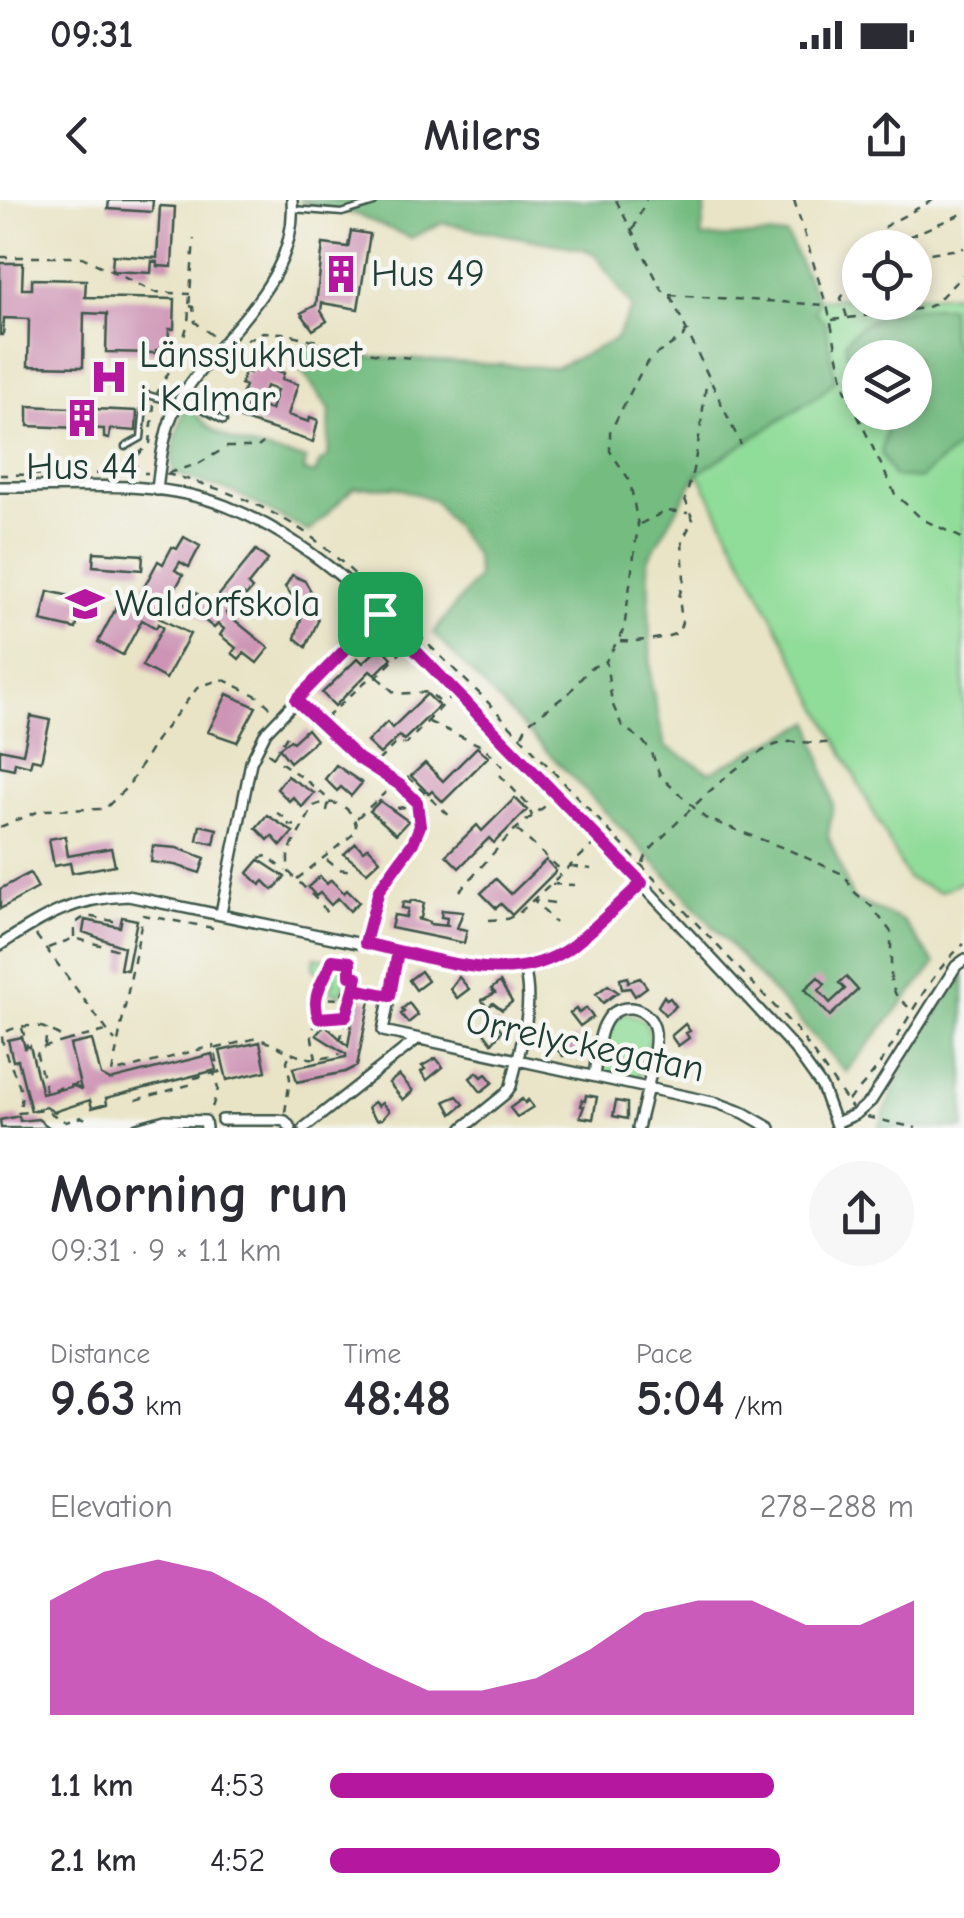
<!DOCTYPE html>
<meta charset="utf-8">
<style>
:root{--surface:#fff;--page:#f7f7f7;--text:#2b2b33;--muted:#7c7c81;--accent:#b5179e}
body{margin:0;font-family:"Comic Neue",sans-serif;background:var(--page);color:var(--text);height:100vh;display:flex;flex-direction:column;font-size:38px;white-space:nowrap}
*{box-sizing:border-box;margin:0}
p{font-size:32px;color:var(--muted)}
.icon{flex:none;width:55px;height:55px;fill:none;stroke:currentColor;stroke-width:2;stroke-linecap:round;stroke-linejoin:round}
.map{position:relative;height:928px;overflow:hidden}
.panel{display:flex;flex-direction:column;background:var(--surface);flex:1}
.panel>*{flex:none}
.buttons{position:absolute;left:842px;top:30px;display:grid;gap:20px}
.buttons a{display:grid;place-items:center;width:90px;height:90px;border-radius:50%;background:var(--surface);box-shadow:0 5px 15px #0003;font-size:50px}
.pin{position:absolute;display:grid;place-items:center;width:85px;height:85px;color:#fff;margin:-42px;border-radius:20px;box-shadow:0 5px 15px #0006}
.round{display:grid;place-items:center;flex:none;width:105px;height:105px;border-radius:52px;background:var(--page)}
.headline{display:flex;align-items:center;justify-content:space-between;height:170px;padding:0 50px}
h1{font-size:55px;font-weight:700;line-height:75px}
.stats{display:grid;grid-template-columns:repeat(3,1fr);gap:15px;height:170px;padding:10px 50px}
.stats div{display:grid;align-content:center}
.stats b{font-size:50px;font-weight:700}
.stats small{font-size:28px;font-weight:400}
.stats p{font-size:28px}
.chart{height:280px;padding:20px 50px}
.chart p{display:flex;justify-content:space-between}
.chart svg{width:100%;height:180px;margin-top:10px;fill:var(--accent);opacity:.7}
ul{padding:0 50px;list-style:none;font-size:32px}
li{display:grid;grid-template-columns:160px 120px 1fr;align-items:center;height:75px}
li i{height:25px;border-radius:12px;background:var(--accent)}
.status{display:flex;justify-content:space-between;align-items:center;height:70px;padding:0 50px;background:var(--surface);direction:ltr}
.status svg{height:28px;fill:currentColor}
header{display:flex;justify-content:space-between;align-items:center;height:130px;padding:0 50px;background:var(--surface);font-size:45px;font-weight:700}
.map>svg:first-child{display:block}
.green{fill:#90dc99;stroke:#588c66;stroke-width:2.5}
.forest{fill:#74bc81;stroke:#4a7c5a;stroke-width:2.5}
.building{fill:#ce94b5;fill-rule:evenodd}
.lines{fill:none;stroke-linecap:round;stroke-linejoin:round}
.lane-casing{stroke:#3d564a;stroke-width:9}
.street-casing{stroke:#3d564a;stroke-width:14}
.path{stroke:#3d564a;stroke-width:2.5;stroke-dasharray:8 8;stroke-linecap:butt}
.lane{stroke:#fff;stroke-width:4}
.street{stroke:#fff;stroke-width:9}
.route-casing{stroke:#fff;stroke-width:20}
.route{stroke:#b5179e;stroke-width:12}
.labels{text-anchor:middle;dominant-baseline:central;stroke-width:9;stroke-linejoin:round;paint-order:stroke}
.poi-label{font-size:38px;fill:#1f3d34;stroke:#f6f6f2;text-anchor:start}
.street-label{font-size:38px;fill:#1f3d34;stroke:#f6f6f2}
</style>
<div class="status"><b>09:31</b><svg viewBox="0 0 49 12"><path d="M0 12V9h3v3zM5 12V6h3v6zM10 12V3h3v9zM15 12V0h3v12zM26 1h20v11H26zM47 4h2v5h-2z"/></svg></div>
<header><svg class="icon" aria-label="back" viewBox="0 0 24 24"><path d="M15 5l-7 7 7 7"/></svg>Milers<svg class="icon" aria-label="share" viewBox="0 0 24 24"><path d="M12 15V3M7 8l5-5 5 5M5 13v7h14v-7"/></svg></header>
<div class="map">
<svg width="964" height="928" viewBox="0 0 964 928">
<rect width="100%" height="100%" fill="#f6f6f2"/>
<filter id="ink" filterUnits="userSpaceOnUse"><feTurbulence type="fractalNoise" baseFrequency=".01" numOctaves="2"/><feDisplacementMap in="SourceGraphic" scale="20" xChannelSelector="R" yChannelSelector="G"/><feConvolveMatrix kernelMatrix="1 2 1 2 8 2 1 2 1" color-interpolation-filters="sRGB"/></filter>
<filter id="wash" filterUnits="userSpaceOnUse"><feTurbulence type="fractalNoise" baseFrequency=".0048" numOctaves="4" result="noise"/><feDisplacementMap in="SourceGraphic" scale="40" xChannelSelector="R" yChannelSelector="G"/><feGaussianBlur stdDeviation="2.25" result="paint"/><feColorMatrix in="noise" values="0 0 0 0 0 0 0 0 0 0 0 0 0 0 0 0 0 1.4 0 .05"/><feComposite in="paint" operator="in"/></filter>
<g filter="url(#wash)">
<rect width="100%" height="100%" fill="#e9e4c6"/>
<path class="green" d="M964 94V159L951 139 949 107 885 112 851 173 860 179V212L890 213 889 221 919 278 958 247 964 229V680L940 692 908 679 698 273 822 193 834 179 825 122 815 112 818 100 860 98V102H915V96Z
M315 757 347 762 349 769 341 795 330 791 334 780 313 769Z
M627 813 645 821C654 840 644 860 639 878L602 872 607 832 616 817Z"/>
<path class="forest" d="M298 0H706L701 38 787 35 818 100 815 112 825 122 835 179 822 193 698 273 648 359 651 484 665 546 710 572 811 522 833 604 828 636 853 699 903 721 935 764 846 872 667 676 433 433 478 377 475 355 434 300 395 287 353 288 309 332 235 293 173 273C170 249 179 229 185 206 198 213 203 224 215 231 241 248 277 253 306 259L304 271 315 274 320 262 328 257 330 210 296 163 304 146 354 156 555 168 615 140 632 107 595 54 583 49 442 23 411 38 355 14 315 7Z
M927 107H950L951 139 964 159V229L958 247 919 279 893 276 881 253 890 213 915 212V158H860V179L851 174 845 142C866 114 894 111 927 107Z
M964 775V928H879C897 872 928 821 964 775Z"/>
<g id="blocks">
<path class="building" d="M109 0H153L152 12 108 9Z
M160 6 175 7 172 67 157 66V62L152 61 151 73 112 71 113 55 157 58Z
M351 31 370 34 358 109 322 103 321 111 327 121 313 130 301 113 316 105 323 44 348 47Z
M0 63H23L22 89H32V79L86 80 85 97 175 99 174 129H169L168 150H156V153L106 152 107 114 84 113 83 167 28 166 29 119 4 118 3 135H0Z
M255 156 273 162 271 169 284 173 282 179 298 184 288 215 309 222 310 217 318 220 313 242 241 219 249 200 241 198 245 186 241 184 245 171 250 173ZM266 186 277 190 271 210 252 204H260Z
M28 206 137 211 136 231 110 229 109 239 104 238V229L28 226Z
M184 337 200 346 189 367 180 362 175 370 183 375 159 418 190 434 166 479 142 466 163 427 158 424 156 428 142 420 123 455 98 442 122 397 135 404 158 361 163 364 172 347 177 349Z
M256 350 268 360 248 385 252 389 246 396 242 393 226 413 269 448 257 463 244 453 239 459 232 453 236 448 220 435 224 429 218 424 214 428 181 401 191 389 211 405Z
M94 352 143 355 142 370 93 366Z
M292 375 305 381 316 400 313 401 318 421 306 447 295 438 301 419 299 404 285 387Z
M48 391 83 399 76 429 41 421Z
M381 446 392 458 375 475 370 471 335 506 322 493 358 458 363 463Z
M227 494 256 507 237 542 208 532Z
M427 494 439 506 404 540 399 536 380 554 367 542 387 522 392 528Z
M31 516 50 520 41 561 32 559 30 566 15 562 14 569 0 566V549L23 554Z
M307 529 316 540 290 562 279 548 290 540 293 542Z
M477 547 488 557 443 602 432 591 429 594 411 576 425 563 443 581Z
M336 565 362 583 351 596 341 587 337 591 325 579Z
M287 576 314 593 302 607 293 597 289 601 277 589Z
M515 598 527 610 494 643 489 638 459 668 446 655 477 625 482 631Z
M380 601 408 621 396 634 370 611Z
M267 615 293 632 281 646 272 636 268 640 256 628Z
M200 625 217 629 214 644 197 640Z
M65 636 68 656 111 648 115 665 72 673 70 663 54 666 49 639Z
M356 643 363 651 368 647 380 660 367 672 344 654Z
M153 646 177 648 205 658 200 673 175 665 151 662Z
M259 660 285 677 273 690 264 681 260 685 248 673Z
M546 660 556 671 512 715 501 704 496 708 481 693 496 679 511 694Z
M30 673 38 688 0 709V689Z
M320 676 327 684 331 680 344 693 347 690 359 702 350 711 338 698 331 705 320 693 316 696 308 687Z
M411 700 424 703 421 718 417 719 429 722V724L449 726 446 724 447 718 441 717 442 710 463 712 457 728 467 730 464 743 391 728 394 715 406 717 408 709 402 708 403 702 410 703Z
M122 717 137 720 127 770 120 769 124 747 83 732 85 720 120 727Z
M421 771 428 781 416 790 409 780Z
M459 777 469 789 457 798 450 789Z
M628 777V782L640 778 647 787 635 796 630 788 622 789 620 779Z
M818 777 825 784 819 790 830 803 845 789 839 783 846 777 858 790 830 816 805 789Z
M500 782 512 802 502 810 493 803 487 808 482 800 495 793 491 789Z
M608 785 618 792 603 803 596 794Z
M664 796 667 800 670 798 676 806 665 815 658 806Z
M356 797 370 800 357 866 345 872 297 882 293 868 346 857V854L316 835 325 825 348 846Z
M409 803 418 815 408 823 401 814 404 812 402 809Z
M586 808 593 817 580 826 570 813 576 809 579 813Z
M495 822 502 831 492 843 483 831Z
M685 824 690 831 686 833 689 838 678 846 671 836Z
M22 837 25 848 30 846 42 894 74 886 81 889 70 845 92 840 101 875 110 880 212 854 216 870 106 898 107 904 92 908 90 900 54 912 46 907 31 911 18 860 13 861 8 840Z
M576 838 584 848 573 857 569 852 563 856 557 849Z
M260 842 266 871 227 880 220 851Z
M436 858 443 867 427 880 421 872 425 869 422 866Z
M477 872 482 877 486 874 493 882 481 892 470 878Z
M399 875 413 891 403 900 389 883Z
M586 895 597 897 593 919 580 917 584 906H581L582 900 585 901Z
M457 896 464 904 452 914 445 901Z
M522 899 525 903 528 900 533 907 517 917 510 908Z
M616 901 627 903V919L613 916Z
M374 902 378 906 382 903 389 911 382 919 377 920 370 912 368 907Z
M19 916 20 921 38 919 50 928H1L0 920Z"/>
</g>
</g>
<g filter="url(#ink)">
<use href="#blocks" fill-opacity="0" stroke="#3d564a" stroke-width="2.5"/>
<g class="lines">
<g class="lane-casing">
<path id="lane" d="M293 9 342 13 374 3
M185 199 224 221
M125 247 141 238 145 194 175 203"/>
</g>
<g class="street-casing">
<path id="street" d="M0 287C74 288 156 278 226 306 333 348 408 441 487 522 591 629 693 738 794 848L822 887 837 928
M157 290C160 261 165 223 180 199 219 135 299 83 292 0
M296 499 357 558 400 585 417 603 420 626 413 643 379 690 365 743
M221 713 251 562 266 532 380 413
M0 745C45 716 73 698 128 696L450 762 505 770 555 757 573 745 641 683
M398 751 383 831 717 903 744 913 770 928
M594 876C598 852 597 806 631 808 642 809 651 817 654 827 660 845 643 907 638 928
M222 920H278L285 921 291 928
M836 923 856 914 871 901 956 766 964 760
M137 928 165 920 205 921 206 928
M304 928 416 840
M463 928 505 894 511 886C520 847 535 808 524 768"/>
</g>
<path class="path" d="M616 0 662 90 670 95 679 114 741 245
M794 0 826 104
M933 0 887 25 879 34 892 40 903 39 964 13
M633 30 646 0
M868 48 879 34
M0 57H82L154 92 190 94
M915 57C931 51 947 52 964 48
M855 74 860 61
M670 95 827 105 845 189 895 294 922 319 964 339
M190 106 193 107 195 122 217 139
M847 117 841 98 860 71
M832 120 925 108 934 104 964 74
M686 131 683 137 652 157 642 170 610 232V251L630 281 638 326 624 429 606 461 612 503 622 526 642 540 652 553 660 576 705 618 789 650 845 675 852 690 871 706 891 732V784L897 797 913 811
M232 147 263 132 282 133 387 156 414 158
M229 152 232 158 243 162
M157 193 179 154 188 123 194 38
M135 271 139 254 150 243 154 205
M168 273 198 264 227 247H258L263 243
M166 274C215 285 268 306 309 335 332 352 353 373 374 392
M0 275 148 273
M640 324 666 311 688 313
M383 401 481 495 797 830 852 908
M620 441C635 442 667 439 679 432L682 422 679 397 684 379 682 341 693 320 685 299C697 262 701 224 706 185L710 181
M377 477 396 494 429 492 442 504
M326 518 366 481 377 477 405 448
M429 522 484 547 506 570
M522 535 528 523 569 493 590 468 605 462
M268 553C282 564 322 590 329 601L326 615
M274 556 288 534
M378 561 396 543 406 544 452 496
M500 575 527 604 532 616
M407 577 453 619
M397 608 406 607
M277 613 287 619 289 625 299 626
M357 618 386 592
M0 627 42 610 105 609 129 585 157 539 198 487 222 479 259 497 275 512
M517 630 563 672
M259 658 267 656 286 671
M327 660 338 669 353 671
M643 663 648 652C676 624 748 546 787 542 803 541 817 545 833 542
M571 666 591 669
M297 679 356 632C358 609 334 596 314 606L288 653V671L322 705 330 719
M552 684 574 685
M460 691 512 632 553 600
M554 703 534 700 555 723
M489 720 507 719 519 713 595 643
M213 728 143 715 112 873 213 846 214 849
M36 735 115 841
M74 737V724L86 716 118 722
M48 748 74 738 119 750
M317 797 322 776 329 771 332 760 350 762V775
M319 817 315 809 317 798 340 799 349 776 357 777 355 787
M22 828 27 846
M66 841 106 831
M340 841 346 817
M45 846 47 829
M316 859 311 833 319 817 346 816 354 789 383 795
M214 873 220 872 214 849 257 838C289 849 302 867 340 854
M77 884 46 891 37 855 38 849 66 841C48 824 24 821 2 834 2 864 31 886 18 913L45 910 66 922 81 917 86 919 89 928
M136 900 192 884 195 878 214 873 218 889 210 914
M848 900C898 856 914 787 964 744
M285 912 290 879 287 861 289 856
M867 917 916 928"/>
<use href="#lane" class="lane"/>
<use href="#street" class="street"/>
</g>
</g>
<g class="lines" filter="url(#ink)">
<g class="route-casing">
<path id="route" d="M380 414 296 500 358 558 400 585 417 602 420 626 413 643 379 690 365 743 398 751 390 796 354 789 357 777 350 776V762L332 760C326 779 309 795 319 818L346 816 354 789 390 796 398 751C456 764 518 785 571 747 596 728 619 704 642 683L380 414"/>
</g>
<use href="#route" class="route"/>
</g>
<defs>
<g id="building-bare" transform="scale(3)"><path d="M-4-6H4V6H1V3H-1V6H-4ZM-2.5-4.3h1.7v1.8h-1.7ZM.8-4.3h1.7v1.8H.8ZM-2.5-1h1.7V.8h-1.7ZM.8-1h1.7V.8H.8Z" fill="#b5179e" stroke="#f6f6f2" stroke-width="2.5" paint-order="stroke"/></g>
<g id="hospital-bare" transform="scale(3)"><path d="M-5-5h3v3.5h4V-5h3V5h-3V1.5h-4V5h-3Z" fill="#b5179e" stroke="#f6f6f2" stroke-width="2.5" paint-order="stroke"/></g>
<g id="school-bare" transform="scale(3)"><path d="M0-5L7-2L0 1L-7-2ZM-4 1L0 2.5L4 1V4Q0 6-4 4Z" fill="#b5179e" stroke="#f6f6f2" stroke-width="2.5" paint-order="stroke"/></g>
</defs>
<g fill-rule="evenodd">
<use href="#building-bare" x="341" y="74"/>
<use href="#hospital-bare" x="109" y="177"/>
<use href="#building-bare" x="82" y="218"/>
<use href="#school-bare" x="85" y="404"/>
</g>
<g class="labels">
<g class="poi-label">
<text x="371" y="74">Hus 49</text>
<text x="139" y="155">Länssjukhuset<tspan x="139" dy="44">i Kalmar</tspan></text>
<text x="82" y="267" text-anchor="middle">Hus 44</text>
<text x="115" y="404">Waldorfskola</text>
</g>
<g class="street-label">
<text transform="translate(585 845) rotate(12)">Orrelyckegatan</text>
</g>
</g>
</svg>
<div class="buttons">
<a><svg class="icon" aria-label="locate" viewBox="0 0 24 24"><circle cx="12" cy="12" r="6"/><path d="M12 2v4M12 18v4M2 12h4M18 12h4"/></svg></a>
<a><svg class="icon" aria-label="layers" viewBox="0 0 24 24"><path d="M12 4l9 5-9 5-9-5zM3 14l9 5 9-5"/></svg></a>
</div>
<div class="pin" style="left:380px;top:414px;background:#1e9e55"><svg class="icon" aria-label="arrive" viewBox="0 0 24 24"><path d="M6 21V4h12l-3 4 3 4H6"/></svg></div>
</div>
<section class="panel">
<div class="headline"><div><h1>Morning run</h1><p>09:31 · 9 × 1.1 km</p></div><a class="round"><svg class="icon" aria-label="share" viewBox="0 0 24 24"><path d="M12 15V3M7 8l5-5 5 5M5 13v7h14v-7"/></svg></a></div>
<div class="stats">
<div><p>Distance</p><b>9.63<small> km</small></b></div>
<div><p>Time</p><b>48:48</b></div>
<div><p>Pace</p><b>5:04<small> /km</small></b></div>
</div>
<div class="chart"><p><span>Elevation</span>278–288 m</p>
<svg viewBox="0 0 160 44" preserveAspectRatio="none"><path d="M0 44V16L10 9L20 6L30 9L40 16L50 25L60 32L70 38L80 38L90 35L100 28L110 19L120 16L130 16L140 22L150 22L160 16V44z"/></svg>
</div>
<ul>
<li><b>1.1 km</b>4:53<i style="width:76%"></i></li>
<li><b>2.1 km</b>4:52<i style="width:77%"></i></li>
</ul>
</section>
